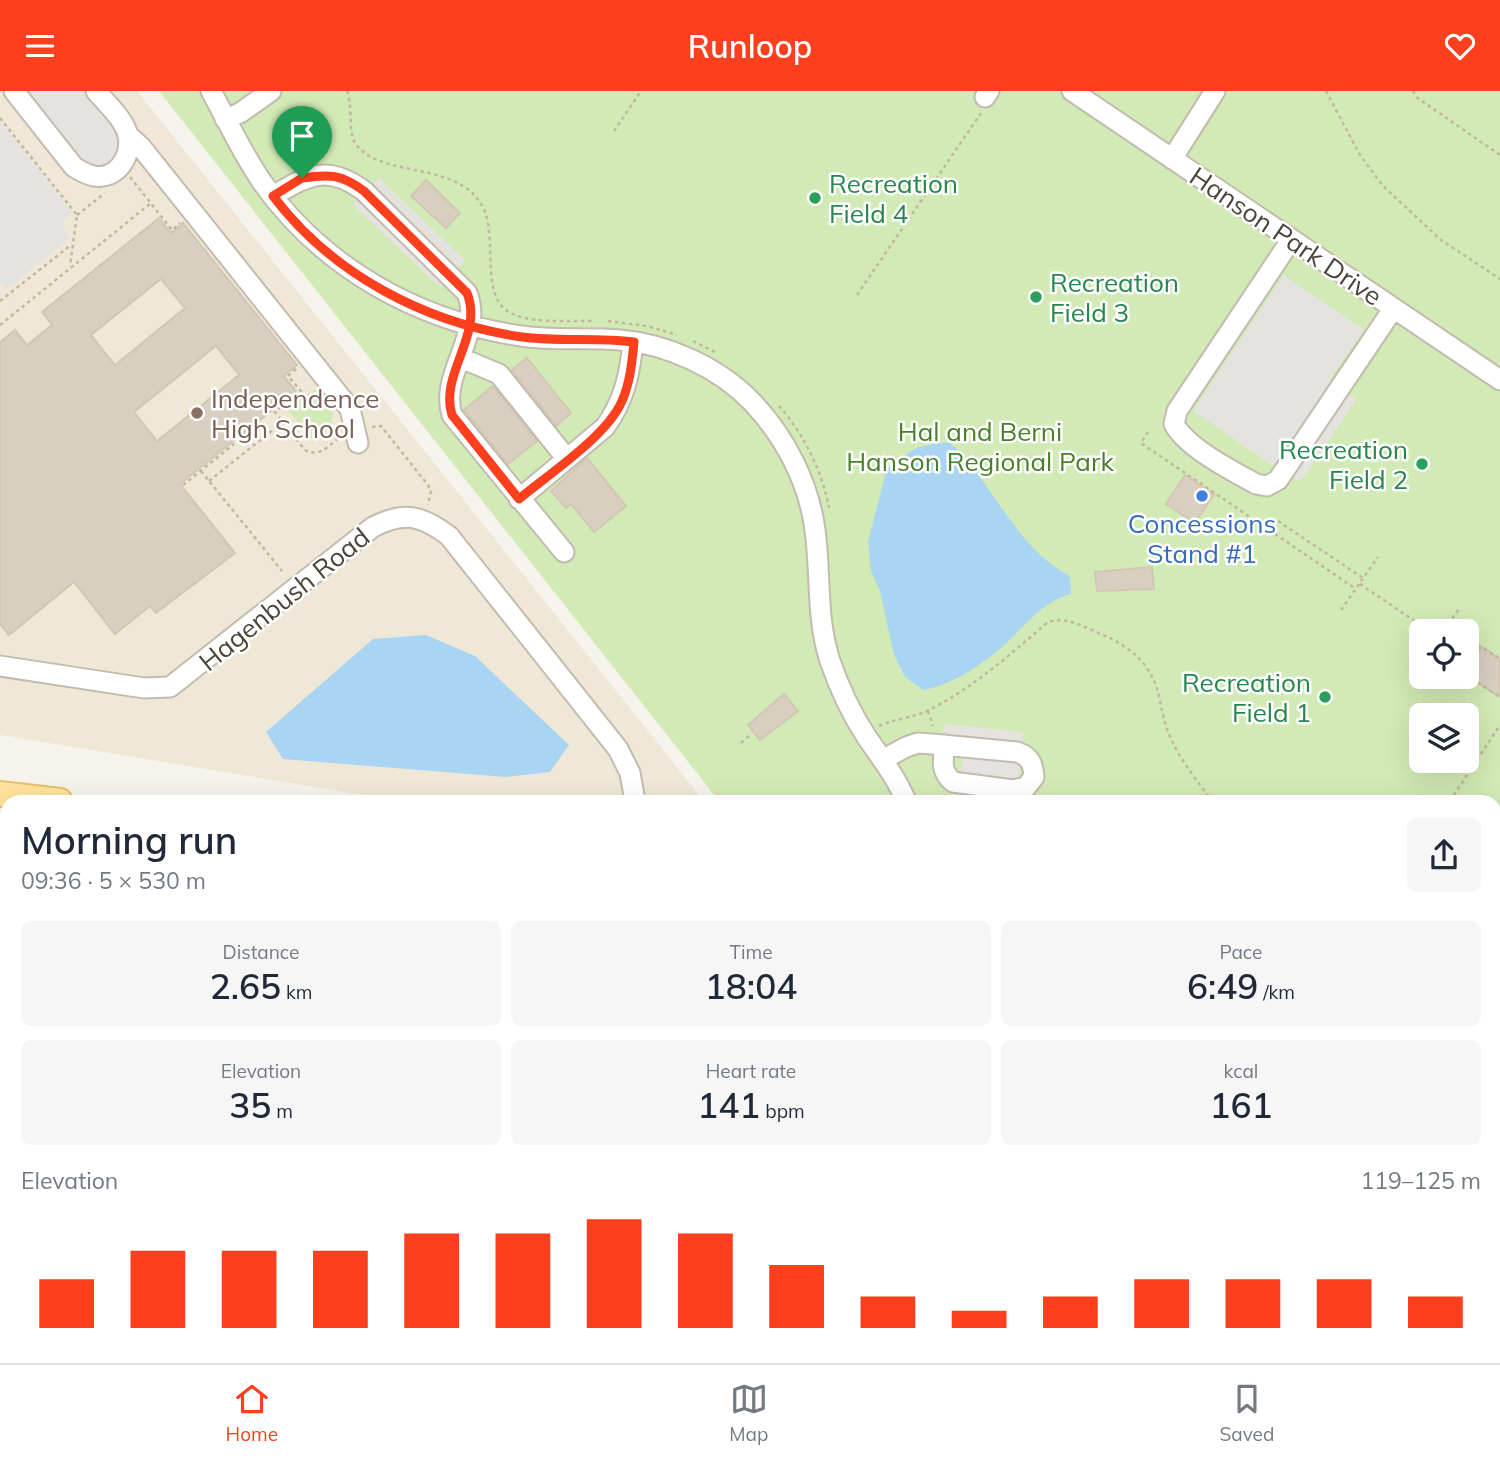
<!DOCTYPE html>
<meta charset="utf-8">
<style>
:root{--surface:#fff;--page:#f6f6f7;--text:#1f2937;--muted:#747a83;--line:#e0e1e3;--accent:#fc3f1d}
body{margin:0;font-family:Mulish,sans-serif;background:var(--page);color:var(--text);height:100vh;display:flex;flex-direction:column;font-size:26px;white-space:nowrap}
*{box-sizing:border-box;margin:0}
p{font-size:23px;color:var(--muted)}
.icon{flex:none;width:38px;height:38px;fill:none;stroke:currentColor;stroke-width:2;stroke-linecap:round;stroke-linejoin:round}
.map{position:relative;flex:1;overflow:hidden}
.side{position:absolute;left:0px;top:704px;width:1502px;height:569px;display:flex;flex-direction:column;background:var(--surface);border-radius:21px 21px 0 0;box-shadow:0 7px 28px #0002}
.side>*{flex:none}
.buttons{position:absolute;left:1409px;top:528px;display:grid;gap:14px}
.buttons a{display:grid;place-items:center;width:70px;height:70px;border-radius:10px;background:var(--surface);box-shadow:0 7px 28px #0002;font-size:35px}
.pin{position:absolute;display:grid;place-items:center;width:60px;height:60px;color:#fff;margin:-72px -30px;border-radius:50% 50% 50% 0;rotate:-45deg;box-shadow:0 0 7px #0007}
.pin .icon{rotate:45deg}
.round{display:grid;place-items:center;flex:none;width:74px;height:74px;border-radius:10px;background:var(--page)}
.summary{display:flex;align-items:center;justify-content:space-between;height:119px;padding:0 21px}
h1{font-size:38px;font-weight:600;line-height:52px}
.figures{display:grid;grid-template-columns:repeat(3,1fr);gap:10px;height:119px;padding:7px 21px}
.figures div{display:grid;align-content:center;border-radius:10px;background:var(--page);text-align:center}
.figures b{font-size:35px;font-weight:600}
.figures small{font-size:19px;font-weight:400}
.figures p{font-size:19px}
.chart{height:196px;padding:14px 21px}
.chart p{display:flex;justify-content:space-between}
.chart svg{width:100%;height:126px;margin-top:7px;stroke:var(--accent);stroke-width:6}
header{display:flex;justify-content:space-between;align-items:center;height:91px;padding:0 21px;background:var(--accent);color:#fff;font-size:32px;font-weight:600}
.dock{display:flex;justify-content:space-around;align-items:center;height:98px;border-top:2px solid var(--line);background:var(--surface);font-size:19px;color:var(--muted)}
.dock a{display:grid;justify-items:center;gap:4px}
.dock .on{color:var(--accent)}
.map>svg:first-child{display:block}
.education{fill:#efe8d6}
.green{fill:#d2eab5;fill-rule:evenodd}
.parking{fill:#e5e3e0}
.water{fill:#a9d4f2}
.building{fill:#d8cfc1;stroke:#d3c7b4;stroke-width:2;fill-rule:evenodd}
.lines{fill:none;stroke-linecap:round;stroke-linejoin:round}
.minor-casing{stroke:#c2bbae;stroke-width:23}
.major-casing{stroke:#e6c16a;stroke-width:28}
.path{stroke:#c4b79f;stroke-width:2.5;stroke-dasharray:3.5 3.5;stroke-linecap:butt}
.minor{stroke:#fff;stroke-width:19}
.major{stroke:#ffe39c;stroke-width:24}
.route-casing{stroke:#fff;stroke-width:14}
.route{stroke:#fc3f1d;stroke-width:9}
.leisure-dot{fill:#2e9e5b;stroke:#fff;stroke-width:2.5}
.education-dot{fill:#8d6e63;stroke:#fff;stroke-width:2.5}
.shop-dot{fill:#3f7fe0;stroke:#fff;stroke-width:2.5}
.labels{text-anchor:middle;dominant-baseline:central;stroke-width:5;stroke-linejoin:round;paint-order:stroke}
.leisure-label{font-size:26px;fill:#27864d;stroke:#fff;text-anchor:start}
.street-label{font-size:26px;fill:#4b4439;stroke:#fff}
.education-label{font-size:26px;fill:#785e54;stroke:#fff;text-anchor:start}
.park-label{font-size:26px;fill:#4a7f2a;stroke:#fff}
.shop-label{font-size:26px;fill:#366cbe;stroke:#fff}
</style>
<header><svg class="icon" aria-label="menu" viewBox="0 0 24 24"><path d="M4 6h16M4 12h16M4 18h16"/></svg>Runloop<svg class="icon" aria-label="heart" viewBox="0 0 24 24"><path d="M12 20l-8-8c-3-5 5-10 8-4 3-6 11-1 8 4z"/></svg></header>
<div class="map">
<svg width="1500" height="1272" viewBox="0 0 1500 1272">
<rect width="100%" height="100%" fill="#f6f3ec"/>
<path class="education" d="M0 0H137L704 710H400L0 644Z"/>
<path class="green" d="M159 0H1500V917L1495 918 1494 710H719ZM1421 541H1466V586H1421ZM1421 625H1466V670H1421Z
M315 298 333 320 332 334 312 348 288 319Z
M1494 982H1500V1272H183L184 1265H1494Z"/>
<path class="parking" d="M6 0H108L140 51 109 93 90 96 69 80Z
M0 30 73 121 64 129V139L70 147 7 198 0 192Z
M379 87 465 169 440 196 353 114Z
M1284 184 1364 239 1329 289 1356 309 1300 391 1284 382 1193 320Z
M944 633 1023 641 1016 710H958L964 656 941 654Z"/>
<path class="water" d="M938 352H950C994 392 1015 457 1070 485L1071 503C1044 509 1023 537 1003 555 982 574 951 594 923 599L905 586 894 564 880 500 871 480 868 451 887 377 916 357Z
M426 544 475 565 569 654 550 681 506 686 283 668 266 641 373 548Z
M1500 981V1088L1494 1081 1495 982Z"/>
<path class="building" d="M426 89 460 122 446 137 411 105Z
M159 127 171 142 183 132 297 274 284 285 296 300 180 393 235 462 156 522 150 515 115 543 74 491 9 544 0 533V251L15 239 27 254 52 234 42 221ZM161 188 185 217 115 274 91 244ZM216 255 239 284 157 350 134 321Z
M527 267 571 322 556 335 512 279Z
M493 295 537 350 508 373 464 319Z
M587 367 626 415 594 441 571 413 566 417 551 400Z
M1185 384 1214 403 1195 432 1166 413Z
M1152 476 1154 498 1097 500 1095 481Z
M1482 556 1500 568V606L1466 584V579Z
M784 603 798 620 760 649 748 634Z"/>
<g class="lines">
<g class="minor-casing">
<path id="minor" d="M14 0 74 76C81 80 87 84 94 85 117 89 132 65 128 45 125 29 107 13 96 0
M211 0C228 31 242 62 262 91 323 177 418 230 521 245 554 250 587 246 620 249 668 253 720 277 753 312 785 346 809 392 815 439 821 483 816 527 830 570 839 596 851 622 866 645 881 667 896 686 906 710
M1072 0 1500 289
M985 6 989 0
M225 28 240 22 271 0
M128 44 141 56 350 318 358 352
M1172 68 1215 0
M273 105C308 84 328 73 364 100L467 202C484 244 439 283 452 324L564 461
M1291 149 1177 320 1174 333C1187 357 1231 379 1256 393L1267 395 1278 389 1393 218
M461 267 499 283 567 368
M519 408 605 336C624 310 630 283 633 251
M0 575 144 597 170 596 373 436C404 420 421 424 449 445L618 658 630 682 635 710
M884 668 906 656 918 652 932 653 1017 661C1031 666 1033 673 1034 686L1026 696 1013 699 953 691C940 680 943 669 945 654
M1494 1099 1500 1104
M997 1265 1003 1272
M1125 1265V1272
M736 1272 738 1265"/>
</g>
<g class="major-casing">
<path id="major" d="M0 703 60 710
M1494 937 1500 936"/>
</g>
<path class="path" d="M347 0C353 16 348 42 355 52 380 88 454 69 481 113 499 140 480 200 506 219 525 234 571 229 595 230
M1326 0 1360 64 1383 95 1441 149 1500 188
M1413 0 1416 6 1500 64
M0 27 77 124 70 175
M614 40 641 0
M130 86 172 139 180 132
M77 124 105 102
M857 204 981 22
M0 210 71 154
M608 230 647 235 677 244
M0 234 151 112
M693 250 715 261
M296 278 288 285 301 300 275 321 305 359C320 367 328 355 340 346
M779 315C804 343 822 380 829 417
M372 336 381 335 428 394 431 400 428 414
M1148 341 1141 352 1356 498
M201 380 282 480
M209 390 283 331
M183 394 234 353
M1278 430 1363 487
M1360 493 1431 541
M1341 519 1378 466
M1448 533 1459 518
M1443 541 1448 533 1459 541
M1466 546 1500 568
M1466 576 1481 555
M1466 584 1500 606
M928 620 933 635
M879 635C896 627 915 627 931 618 975 595 1011 563 1048 531 1066 526 1078 533 1094 540 1126 553 1152 570 1159 606 1163 623 1165 637 1173 652 1183 673 1199 692 1212 710
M741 652 751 643
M1450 710 1500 634
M1494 960H1500"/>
<use href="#minor" class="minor"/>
<use href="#major" class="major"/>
</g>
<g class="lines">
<g class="route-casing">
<path id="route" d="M302 87C330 83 341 83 364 100L467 202C484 244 439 283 452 324L519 408C549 383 607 345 622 310 630 292 632 271 634 251 597 246 559 251 522 246 425 232 332 183 273 105L302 87"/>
</g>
<use href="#route" class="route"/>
</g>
<g class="leisure-dot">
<circle cx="815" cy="107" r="7"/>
<circle cx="1036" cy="206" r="7"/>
<circle cx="1422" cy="373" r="7"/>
<circle cx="1325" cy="606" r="7"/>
</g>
<circle class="education-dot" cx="197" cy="322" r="7"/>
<circle class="shop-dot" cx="1202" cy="405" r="7"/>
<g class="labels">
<g class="leisure-label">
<text x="829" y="92">Recreation<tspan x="829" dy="30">Field 4</tspan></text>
<text x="1050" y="191">Recreation<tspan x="1050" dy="30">Field 3</tspan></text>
<text x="1408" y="358" text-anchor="end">Recreation<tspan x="1408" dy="30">Field 2</tspan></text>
<text x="1311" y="591" text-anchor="end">Recreation<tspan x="1311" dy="30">Field 1</tspan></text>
</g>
<g class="street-label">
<text transform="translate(1286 145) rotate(34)">Hanson Park Drive</text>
<text transform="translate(284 508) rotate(-39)">Hagenbush Road</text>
</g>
<g class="education-label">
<text x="211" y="307">Independence<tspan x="211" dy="30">High School</tspan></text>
</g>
<g class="park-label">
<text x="980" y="340">Hal and Berni<tspan x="980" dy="30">Hanson Regional Park</tspan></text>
</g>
<g class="shop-label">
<text x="1202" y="432">Concessions<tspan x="1202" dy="30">Stand #1</tspan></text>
</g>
</g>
</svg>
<div class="buttons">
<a><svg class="icon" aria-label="locate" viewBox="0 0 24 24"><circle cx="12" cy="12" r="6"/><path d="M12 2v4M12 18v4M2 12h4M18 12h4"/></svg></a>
<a><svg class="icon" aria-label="layers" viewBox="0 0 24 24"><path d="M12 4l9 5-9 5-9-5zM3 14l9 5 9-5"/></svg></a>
</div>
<div class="pin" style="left:302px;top:87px;background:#1e9e55"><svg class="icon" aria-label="arrive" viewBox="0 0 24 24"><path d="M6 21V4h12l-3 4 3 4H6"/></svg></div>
<section class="side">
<div class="summary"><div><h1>Morning run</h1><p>09:36 · 5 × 530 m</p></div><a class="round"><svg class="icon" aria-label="share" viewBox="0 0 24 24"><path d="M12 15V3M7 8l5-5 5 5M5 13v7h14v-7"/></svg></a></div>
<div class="figures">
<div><p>Distance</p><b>2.65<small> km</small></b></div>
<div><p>Time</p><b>18:04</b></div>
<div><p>Pace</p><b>6:49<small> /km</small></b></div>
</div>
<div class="figures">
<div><p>Elevation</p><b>35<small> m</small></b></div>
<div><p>Heart rate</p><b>141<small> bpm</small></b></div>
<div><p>kcal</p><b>161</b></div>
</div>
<div class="chart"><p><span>Elevation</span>119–125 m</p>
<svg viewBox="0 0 160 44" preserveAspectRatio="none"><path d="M5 44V27M15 44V17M25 44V17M35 44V17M45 44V11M55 44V11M65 44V6M75 44V11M85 44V22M95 44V33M105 44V38M115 44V33M125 44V27M135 44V27M145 44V27M155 44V33"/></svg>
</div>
</section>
</div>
<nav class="dock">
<a class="on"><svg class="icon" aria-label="home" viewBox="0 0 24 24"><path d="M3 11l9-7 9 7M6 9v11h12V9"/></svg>Home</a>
<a><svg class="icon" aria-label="map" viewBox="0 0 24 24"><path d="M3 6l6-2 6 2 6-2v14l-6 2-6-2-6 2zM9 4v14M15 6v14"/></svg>Map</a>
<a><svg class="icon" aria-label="saved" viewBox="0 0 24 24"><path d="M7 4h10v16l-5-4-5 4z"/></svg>Saved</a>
</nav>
